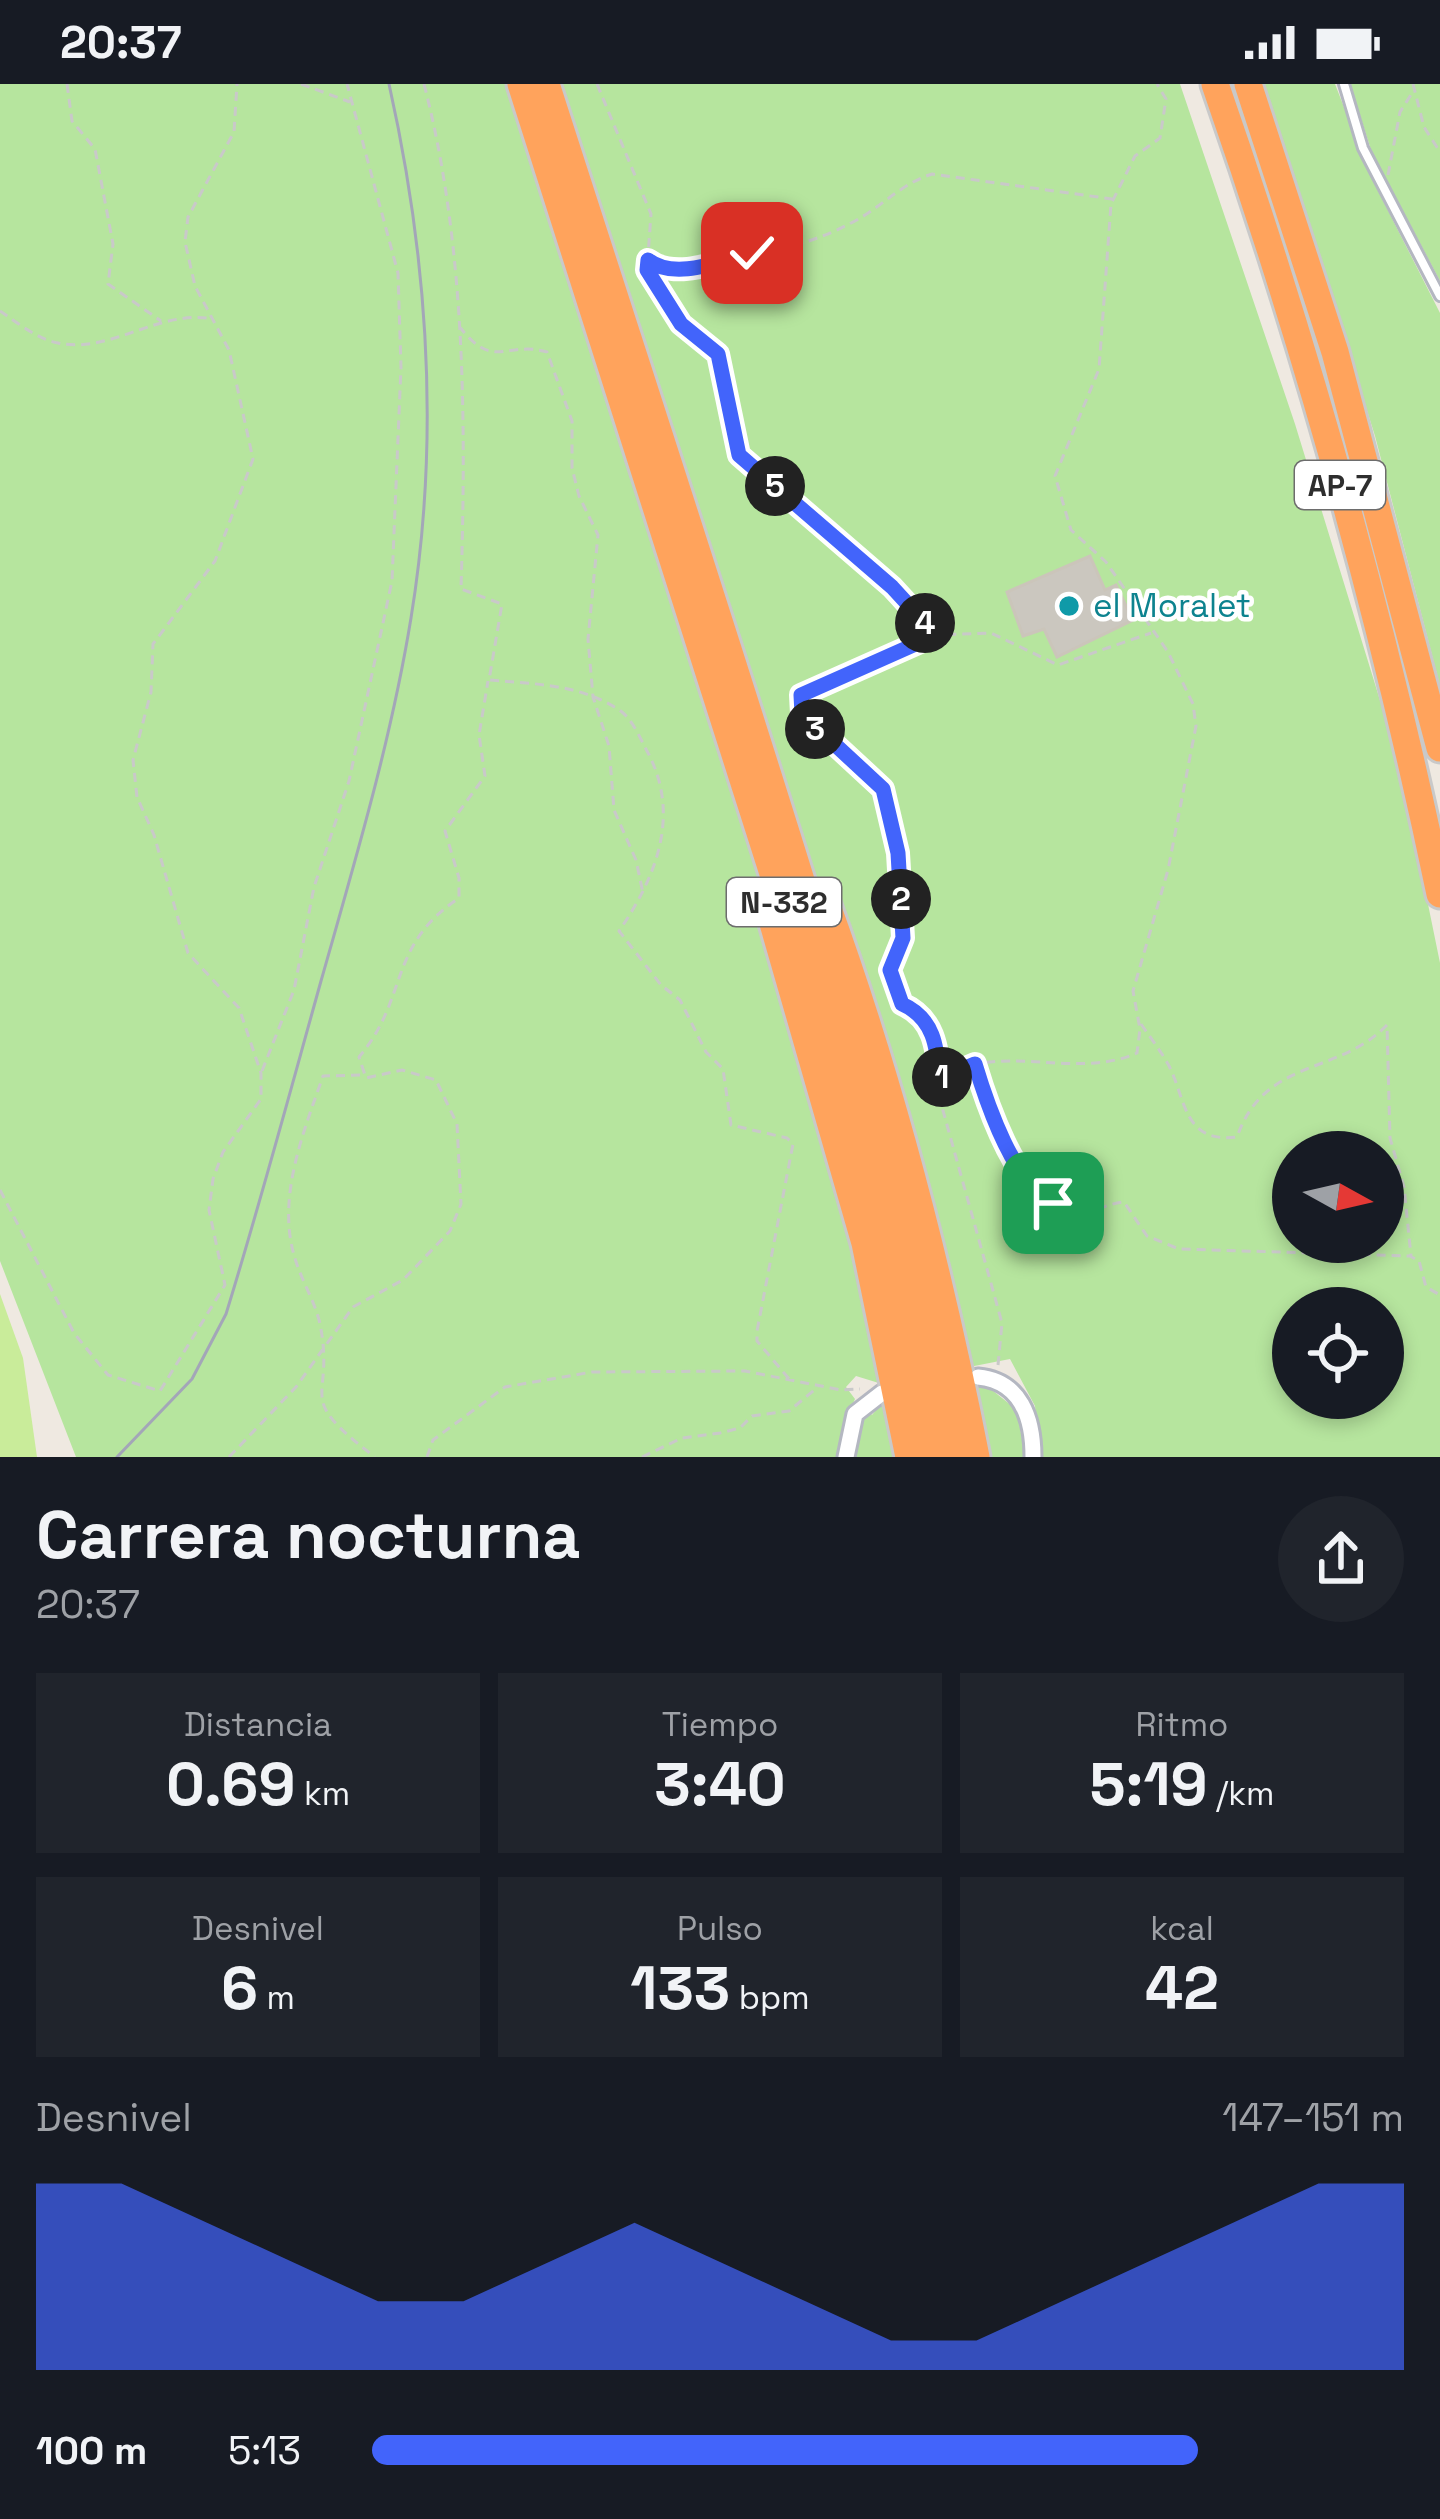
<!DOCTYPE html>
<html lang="es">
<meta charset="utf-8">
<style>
:root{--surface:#171b24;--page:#20242c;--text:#f1f3f6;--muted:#9ea1a6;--accent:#4264fb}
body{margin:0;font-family:"Space Grotesk",sans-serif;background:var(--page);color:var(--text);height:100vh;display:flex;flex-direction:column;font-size:45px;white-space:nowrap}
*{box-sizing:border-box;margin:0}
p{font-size:39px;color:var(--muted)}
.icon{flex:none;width:66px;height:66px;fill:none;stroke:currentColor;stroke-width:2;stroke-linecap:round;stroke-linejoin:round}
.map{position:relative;height:1373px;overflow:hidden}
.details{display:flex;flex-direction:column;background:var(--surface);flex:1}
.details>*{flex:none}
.needle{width:78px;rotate:98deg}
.controls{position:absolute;left:1272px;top:1047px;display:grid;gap:24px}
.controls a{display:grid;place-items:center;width:132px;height:132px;border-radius:50%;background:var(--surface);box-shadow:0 6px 18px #0003;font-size:60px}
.pin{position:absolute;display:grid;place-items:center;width:102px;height:102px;color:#fff;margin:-51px;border-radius:24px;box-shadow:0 6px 18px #0006}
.km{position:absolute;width:60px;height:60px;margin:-30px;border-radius:50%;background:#222;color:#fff;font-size:33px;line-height:60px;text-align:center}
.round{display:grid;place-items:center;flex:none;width:126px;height:126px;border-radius:63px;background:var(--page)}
.overview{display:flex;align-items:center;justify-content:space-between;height:204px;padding:0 36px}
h1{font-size:66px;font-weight:800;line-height:90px}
.figures{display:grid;grid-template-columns:repeat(3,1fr);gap:18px;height:204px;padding:12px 36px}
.figures div{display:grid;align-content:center;border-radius:0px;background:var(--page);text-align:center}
.figures b{font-size:60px;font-weight:800}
.figures small{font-size:33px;font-weight:400}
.figures p{font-size:33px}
.chart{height:336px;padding:24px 36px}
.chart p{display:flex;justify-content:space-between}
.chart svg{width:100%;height:216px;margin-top:12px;fill:var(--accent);opacity:.7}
ul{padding:0 36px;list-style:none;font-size:39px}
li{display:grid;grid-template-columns:192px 144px 1fr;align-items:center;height:90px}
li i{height:30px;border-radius:15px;background:var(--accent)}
.status{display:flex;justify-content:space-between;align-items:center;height:84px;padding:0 60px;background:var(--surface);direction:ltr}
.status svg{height:33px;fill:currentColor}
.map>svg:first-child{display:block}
.green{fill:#b6e59e;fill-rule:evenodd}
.pitch{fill:#c9ec9a}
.building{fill:#cbc7bf;stroke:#cbc5ba;stroke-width:3}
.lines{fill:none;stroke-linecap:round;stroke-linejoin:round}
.lane-casing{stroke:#b4b7c1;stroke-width:14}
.street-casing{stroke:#b4b7c1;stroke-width:21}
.highway-casing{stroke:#c9c9c9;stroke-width:33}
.path{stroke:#c9c9c9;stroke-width:3;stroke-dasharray:9 6;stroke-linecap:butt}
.lane{stroke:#fff;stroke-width:8}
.street{stroke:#fff;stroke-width:15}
.highway{stroke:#ffa35c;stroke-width:27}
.tram{stroke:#a3a6b8;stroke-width:3}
.route-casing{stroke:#fff;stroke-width:24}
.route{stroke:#4264fb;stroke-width:15}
.culture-dot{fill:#0f9aa8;stroke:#fff;stroke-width:4.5}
.labels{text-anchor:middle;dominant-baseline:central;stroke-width:9;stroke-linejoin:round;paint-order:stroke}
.shield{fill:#fff;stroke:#6d6d6d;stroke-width:3}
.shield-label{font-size:30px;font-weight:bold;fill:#2e2e2e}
.culture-label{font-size:33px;fill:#0d838f;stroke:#fff;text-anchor:start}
</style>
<div class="status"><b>20:37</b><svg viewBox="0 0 49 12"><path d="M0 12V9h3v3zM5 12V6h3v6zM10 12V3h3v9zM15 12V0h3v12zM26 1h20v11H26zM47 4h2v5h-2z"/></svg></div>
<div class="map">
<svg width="1440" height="1373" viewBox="0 0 1440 1373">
<rect width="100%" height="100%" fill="#efe9e1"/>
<path class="green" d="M0 0H1180L1295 340 1399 678 1440 879V1373H1039L1035 1322 1010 1275 882 1300 856 1292 846 1303 855 1315 841 1347 840 1373H76L0 1177ZM1293 1068H1383V1158H1293ZM1293 1224H1383V1314H1293Z
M1264 0H1335L1372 95 1440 229V602L1375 352Z
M1350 0H1440V197L1372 69Z
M970 1298 992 1306 1017 1326 1025 1373H983Z
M885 1315 903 1373H852L861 1332 868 1326 872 1331Z"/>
<path class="pitch" d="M0 1210 23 1274 37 1373H0Z"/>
<path class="building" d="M1090 472 1105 506 1116 501 1133 536 1057 573 1044 545 1023 552 1007 508Z"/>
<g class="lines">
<g class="lane-casing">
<path id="lane" d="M1344 0 1363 64 1440 212"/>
</g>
<g class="street-casing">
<path id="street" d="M978 1293C1021 1297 1033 1335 1033 1373
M846 1373 855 1330 882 1309"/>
</g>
<g class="highway-casing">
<path id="highway" d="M521 0 837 990 895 1196 929 1373
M546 0C632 268 720 535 803 803 861 991 922 1178 952 1373
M1215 0C1307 264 1383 536 1440 810
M1248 0 1335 268 1440 664
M766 815 865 1159 909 1373
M825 816C891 997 939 1184 976 1373"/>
</g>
<path class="path" d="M67 0 72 37 95 65 113 160 108 200 161 237
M301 0 350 18
M424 0C466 162 466 339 461 505L502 520 489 596C534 600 583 600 622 628 633 637 640 654 647 667 681 730 657 792 619 847L661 901 680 916 706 968 723 985 731 1041 787 1054 793 1060 757 1247V1257L790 1296
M597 0 651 130 647 186 681 240 718 270 739 371 892 503 936 551 991 549 1058 581 1151 549
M1413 0 1424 43 1440 68
M1388 91 1400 28 1414 6
M650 178 662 187 676 186C734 175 799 167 851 139 881 124 900 100 932 90L1112 115
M0 227C18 239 37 255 58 259 108 270 156 228 207 234
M459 242C494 288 506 256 547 268L572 337V384L579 412 598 451 588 555 593 613 609 662 614 726 636 776 643 809
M933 553 801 611 802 630 883 705 898 769 903 854 890 886 902 919C933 934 937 961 940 993
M1141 940C1150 953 1160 966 1168 980 1186 1013 1182 1060 1237 1053 1265 973 1338 992 1387 941L1390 1054 1404 1103 1411 1172
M976 982C988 1024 1021 1116 1068 1129 1087 1134 1105 1119 1124 1118L1147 1152 1179 1165 1410 1172 1419 1177 1426 1203 1440 1211
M262 987 294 906 314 803 349 697 392 497 401 283 398 189 347 0
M360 991 323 992C304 1047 277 1112 294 1171 300 1194 315 1217 320 1240 336 1320 291 1309 375 1373
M0 1106 74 1249 108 1291 160 1307 225 1201 209 1126 213 1095 223 1068 261 1015V989L239 924 188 869 154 751 137 713 133 676 151 608 153 560 215 477 253 375 229 266 195 202 185 158 188 133 234 48 237 0
M998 1281 1002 1239 937 1005 940 995C998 956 1074 997 1137 969L1140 945 1133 907 1168 786 1196 642 1193 620 1168 568 1106 478 1071 446 1055 392 1099 285 1111 120 1135 72 1160 54 1166 15 1157 0
M229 1373 296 1303 353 1223 403 1196 450 1147 461 1120 457 1040 436 996 402 986 366 994 359 973C409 914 387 862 459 814V794L445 747 485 692 479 651 488 597
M427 1373 433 1356 505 1303 592 1288 745 1287 841 1306 860 1305
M642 1373 682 1354 720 1349 740 1344 752 1332 789 1327 818 1303"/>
<use href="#lane" class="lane"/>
<use href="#street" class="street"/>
<use href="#highway" class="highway"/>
<path class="tram" d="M117 1373 192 1295 226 1230C260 1120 290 1008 321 897 355 777 391 657 411 534 440 357 428 175 389 0"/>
</g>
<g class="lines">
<g class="route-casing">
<path id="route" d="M752 169C720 177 675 197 648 176L647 186 681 240 718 270 739 371 892 503 936 551 801 611 802 630 883 705 898 769 903 854 890 886 902 920C934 934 937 963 940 995L975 980C987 1020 1014 1100 1053 1119"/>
</g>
<use href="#route" class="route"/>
</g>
<circle class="culture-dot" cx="1069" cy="522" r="12"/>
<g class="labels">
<g class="shield">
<rect x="1295" y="377" width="90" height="48" rx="9"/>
<rect x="727" y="794" width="114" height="48" rx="9"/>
</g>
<g class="shield-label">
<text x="1340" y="401">AP-7</text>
<text x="784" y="818">N-332</text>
</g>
<g class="culture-label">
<text x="1093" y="522">el Moralet</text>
</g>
</g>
</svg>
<div class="controls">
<a><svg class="needle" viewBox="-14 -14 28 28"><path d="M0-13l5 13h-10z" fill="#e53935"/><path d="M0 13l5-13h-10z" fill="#9ea1a6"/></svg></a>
<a><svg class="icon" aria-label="locate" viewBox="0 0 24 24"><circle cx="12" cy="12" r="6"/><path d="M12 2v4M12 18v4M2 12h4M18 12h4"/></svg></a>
</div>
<div class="pin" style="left:1053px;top:1119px;background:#1e9e55"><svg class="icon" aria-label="arrive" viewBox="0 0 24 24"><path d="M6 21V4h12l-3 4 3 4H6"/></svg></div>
<div class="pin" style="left:752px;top:169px;background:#d93025"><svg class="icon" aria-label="check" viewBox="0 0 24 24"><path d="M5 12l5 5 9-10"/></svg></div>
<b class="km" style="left:942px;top:993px">1</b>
<b class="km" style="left:901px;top:815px">2</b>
<b class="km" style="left:815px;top:645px">3</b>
<b class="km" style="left:925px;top:539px">4</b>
<b class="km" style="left:775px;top:402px">5</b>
</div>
<section class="details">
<div class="overview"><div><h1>Carrera nocturna</h1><p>20:37</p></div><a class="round"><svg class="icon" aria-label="share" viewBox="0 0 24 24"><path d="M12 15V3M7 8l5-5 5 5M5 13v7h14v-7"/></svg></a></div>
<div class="figures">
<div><p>Distancia</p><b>0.69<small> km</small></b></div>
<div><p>Tiempo</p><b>3:40</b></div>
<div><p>Ritmo</p><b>5:19<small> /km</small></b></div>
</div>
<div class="figures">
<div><p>Desnivel</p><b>6<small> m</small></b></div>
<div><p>Pulso</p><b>133<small> bpm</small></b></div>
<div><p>kcal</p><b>42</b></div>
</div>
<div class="chart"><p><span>Desnivel</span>147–151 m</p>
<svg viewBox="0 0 160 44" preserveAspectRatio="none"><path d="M0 44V6L10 6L20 14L30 22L40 30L50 30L60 22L70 14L80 22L90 30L100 38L110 38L120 30L130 22L140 14L150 6L160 6V44z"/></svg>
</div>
<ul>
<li><b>100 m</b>5:13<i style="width:80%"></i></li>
</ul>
</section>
